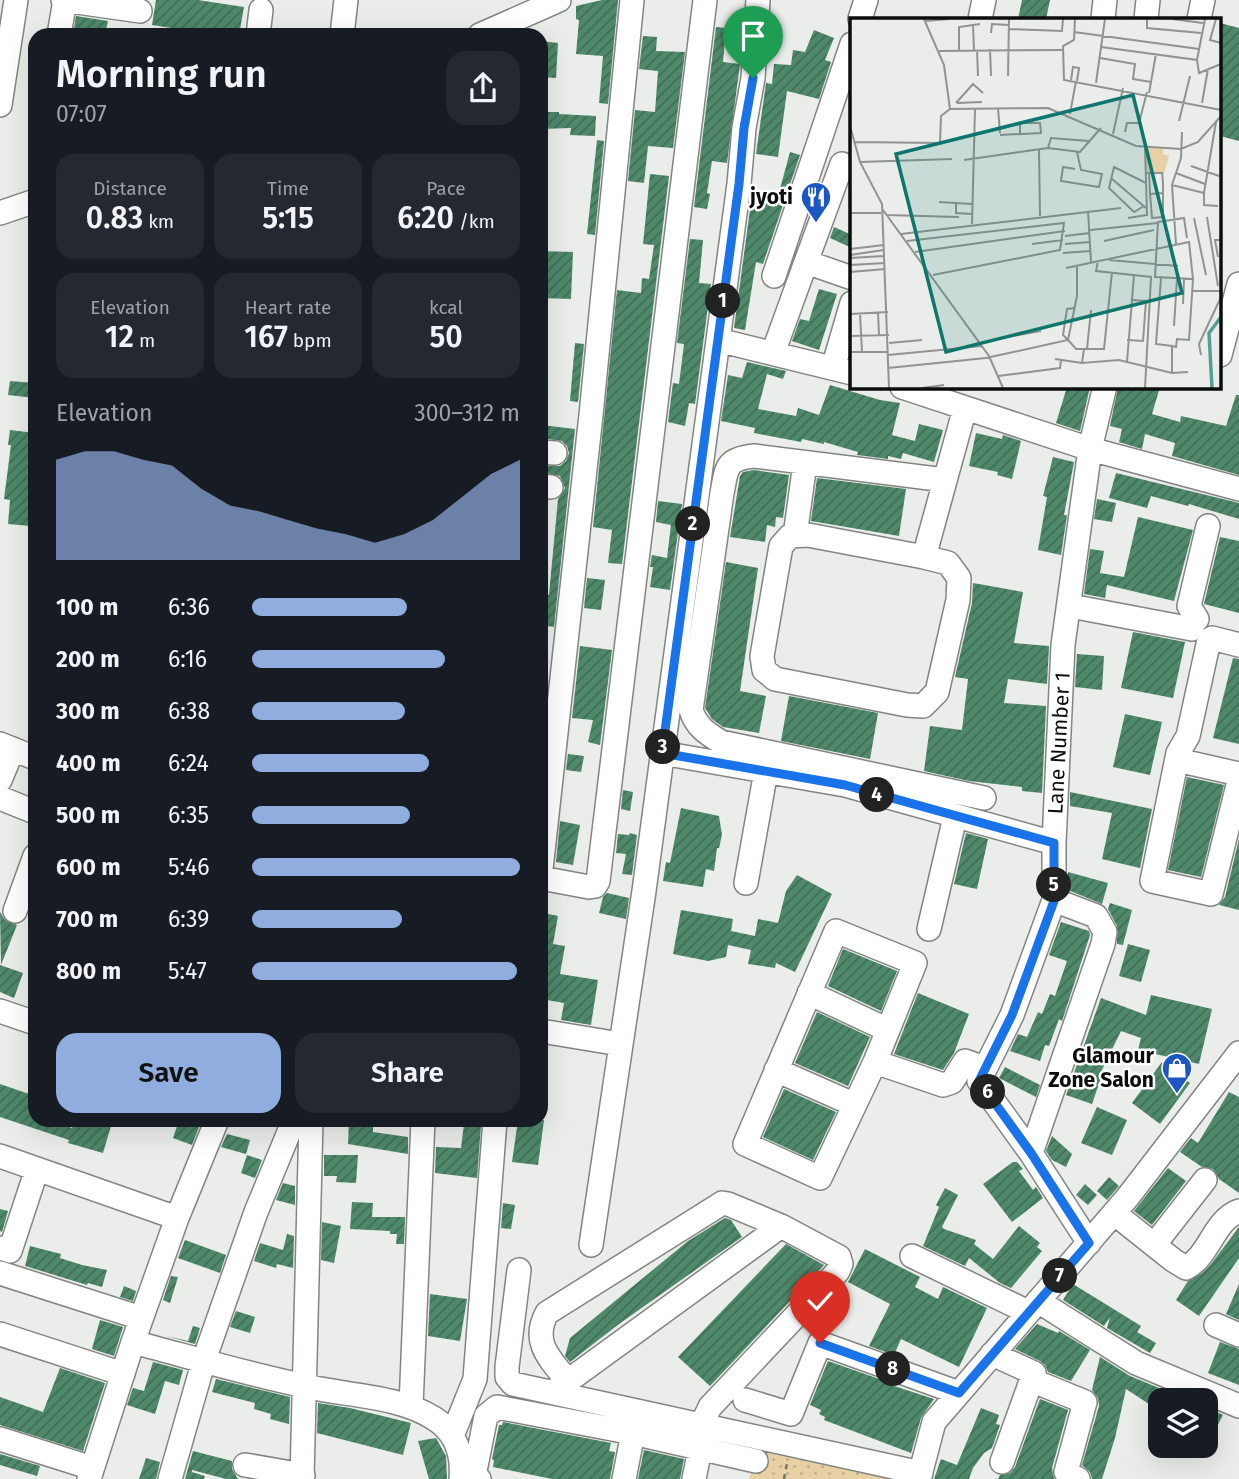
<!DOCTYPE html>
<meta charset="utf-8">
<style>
:root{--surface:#171b24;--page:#242831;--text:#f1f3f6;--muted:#9ea1a6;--accent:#91addf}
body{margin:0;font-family:"Fira Sans",sans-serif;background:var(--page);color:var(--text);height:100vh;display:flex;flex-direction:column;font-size:26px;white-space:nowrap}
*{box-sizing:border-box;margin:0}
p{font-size:23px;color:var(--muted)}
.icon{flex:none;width:38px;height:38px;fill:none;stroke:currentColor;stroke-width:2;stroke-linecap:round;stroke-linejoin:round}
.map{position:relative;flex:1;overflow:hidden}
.side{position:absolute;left:28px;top:28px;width:520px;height:1099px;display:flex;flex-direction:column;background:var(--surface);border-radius:21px;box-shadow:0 7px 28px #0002}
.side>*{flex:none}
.controls{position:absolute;left:1148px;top:1388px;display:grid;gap:14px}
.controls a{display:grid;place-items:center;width:70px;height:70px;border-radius:14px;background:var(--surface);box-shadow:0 7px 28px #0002;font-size:35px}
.pin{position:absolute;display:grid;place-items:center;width:60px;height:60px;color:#fff;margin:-72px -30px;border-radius:50% 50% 50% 0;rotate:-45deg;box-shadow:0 0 7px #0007}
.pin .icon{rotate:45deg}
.km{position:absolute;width:35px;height:35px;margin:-18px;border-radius:50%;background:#222;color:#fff;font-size:19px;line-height:35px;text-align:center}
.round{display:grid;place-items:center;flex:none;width:74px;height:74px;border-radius:21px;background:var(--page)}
.summary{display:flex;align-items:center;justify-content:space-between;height:119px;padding:0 28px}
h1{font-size:38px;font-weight:600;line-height:52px}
.stats{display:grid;grid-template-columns:repeat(3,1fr);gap:10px;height:119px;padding:7px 28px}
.stats div{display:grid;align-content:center;border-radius:18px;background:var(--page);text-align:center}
.stats b{font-size:30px;font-weight:600}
.stats small{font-size:19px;font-weight:400}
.stats p{font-size:19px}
.chart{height:196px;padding:14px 28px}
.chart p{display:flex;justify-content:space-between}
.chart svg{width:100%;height:126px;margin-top:7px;fill:var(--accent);opacity:.7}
.primary-button{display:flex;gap:14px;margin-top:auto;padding:14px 28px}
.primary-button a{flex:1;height:80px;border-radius:21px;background:var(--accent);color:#111;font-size:28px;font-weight:600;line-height:80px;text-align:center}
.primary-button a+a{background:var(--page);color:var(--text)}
ul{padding:0 28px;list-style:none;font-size:23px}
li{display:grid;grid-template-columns:112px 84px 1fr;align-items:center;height:52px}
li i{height:18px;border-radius:9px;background:var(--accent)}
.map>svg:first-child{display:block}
.park{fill:url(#park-dots)}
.building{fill:url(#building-hatch)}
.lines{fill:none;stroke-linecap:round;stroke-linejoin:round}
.minor-casing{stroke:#838582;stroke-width:26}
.path{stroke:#747674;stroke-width:2.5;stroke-dasharray:5 5;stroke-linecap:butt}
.minor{stroke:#fff;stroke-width:23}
.route-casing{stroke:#fff;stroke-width:14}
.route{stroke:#1a73e8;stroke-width:9}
.labels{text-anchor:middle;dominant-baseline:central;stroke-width:5;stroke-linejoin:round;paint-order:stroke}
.poi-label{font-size:21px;font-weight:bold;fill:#0c0d0c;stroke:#fff;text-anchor:end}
.street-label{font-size:21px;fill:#0c0d0c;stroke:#fff}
.inset-river{fill:none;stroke:#559e95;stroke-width:3.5}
.inset-road{fill:none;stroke:#919391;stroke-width:2}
.view{fill:#0f766e;fill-opacity:0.15;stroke:#0f766e;stroke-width:3.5}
.inset-edge{fill:none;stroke:#0c0d0c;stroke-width:3.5}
</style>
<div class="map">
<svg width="1239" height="1479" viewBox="0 0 1239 1479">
<defs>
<pattern id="park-dots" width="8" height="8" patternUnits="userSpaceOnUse" patternTransform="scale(1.75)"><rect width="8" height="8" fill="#e7d1a4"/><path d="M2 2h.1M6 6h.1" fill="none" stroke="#c5b28c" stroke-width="1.8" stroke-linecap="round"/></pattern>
<pattern id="building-hatch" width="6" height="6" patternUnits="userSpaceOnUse" patternTransform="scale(1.75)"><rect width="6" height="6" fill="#4f886b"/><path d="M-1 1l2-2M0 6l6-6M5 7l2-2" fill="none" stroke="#406e56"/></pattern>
</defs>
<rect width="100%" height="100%" fill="#eaede9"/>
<path class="park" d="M761 1439 919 1479H749Z"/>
<path class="building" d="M156 0H198L244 7 239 35H216L152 25Z
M602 0H618L608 104 599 103 603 56 576 54 579 20 576 19V6Z
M1022 0H1050L1046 19H1018Z
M76 16 108 21 105 35H73Z
M1220 23 1239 28V141L1220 136Z
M716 27 726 28 723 62 740 64 727 163 712 161 707 193 710 194 707 209 694 207Z
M814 30 834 38 825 60 831 62 819 99 787 91 778 157 756 154 766 83 772 84 774 64 791 65 793 50 805 52Z
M643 36 657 37 656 51 685 52 673 148 648 146 644 183 628 181 635 110 655 112 658 71 639 69Z
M541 41 558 43 556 78 541 77Z
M541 112H559V114L596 116 595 136 570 135 571 128 541 129Z
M597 140 604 141 595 235 587 234Z
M790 152 800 155 763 264 756 262 745 330 734 328 752 195 777 200Z
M650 174 669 176 622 564 608 563 612 530 593 527 617 290 641 293 642 278 649 279 654 245 643 244Z
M834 227 852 235V248L830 238Z
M690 239 703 240 699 283 711 284 695 404 689 403 685 426 668 422 673 383 679 384 684 344 677 343Z
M541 251 573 252 571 299 541 298Z
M819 289 837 294 819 350 792 341 800 319 809 321Z
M575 343 584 344 578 402 570 401Z
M747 362 786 371 783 379 767 374 758 409 796 416 798 408 819 415 830 385 880 400 900 403 892 435 915 441 919 424 943 430 934 462 903 453 901 459 888 456V459L857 455 858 452 824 442V444L802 439 801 442 754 433 755 428 721 421 728 375 742 378Z
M10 381 35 383V398L8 395Z
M1067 387H1090L1080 431 1056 423Z
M1118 387H1160L1152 414 1180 422 1181 416 1226 426 1236 395H1239V475L1172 456 1175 443 1145 434 1142 449 1119 442 1122 429 1110 426Z
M541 425 575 429 554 627 541 625V594L549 595 558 499 565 488 560 476 541 472V466H560L566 461 569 453 567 446 562 441 541 438Z
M10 430 35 433 31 471 35 472 29 508 32 509 30 526 8 524 10 500 4 499 11 445H8Z
M976 433 1002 439 1003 435 1021 441 1012 479 997 475 998 472 969 466Z
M1053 457 1074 462 1064 515H1067L1061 555 1038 550 1047 497 1043 496Z
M754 470 789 475 783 518 776 517 775 527 767 525 765 542 730 537 740 476 743 472Z
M1116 473 1239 503V519L1189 504 1188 506 1151 496 1147 508 1109 498Z
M817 478 906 489 899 536 811 521Z
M1097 499 1116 503 1112 522 1094 519Z
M658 501 682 504 670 590 650 587 653 567H650L652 555 667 558 671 525 656 522Z
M1138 517 1193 530 1174 601 1107 585 1105 598 1084 594 1090 549 1104 551 1100 573 1124 577Z
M1220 537 1239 541V613L1204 604Z
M726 562 758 568 740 691 766 696 759 733 723 727 712 719 705 708Z
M587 578 605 580 601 610 584 608Z
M973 583 1023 592 1014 643 1049 646 1047 684 1008 679 1004 703 1046 706 1042 793 1022 791V787L969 781 924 771 930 726 962 730 968 679 955 677 972 603Z
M1133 632 1185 642 1173 698 1121 688Z
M580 646 612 650 600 745 588 742 593 720 572 718Z
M1077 654 1104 656 1102 690 1075 687Z
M1233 658 1239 659V744L1213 738Z
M789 696 878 713 870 759 781 741Z
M1125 714 1162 722 1150 775 1113 767Z
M568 754 584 756 581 772 566 770Z
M1187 777 1224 785 1201 877 1168 870Z
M623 790 633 792 630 811 621 809Z
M1070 792 1152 809 1140 868 1102 859 1112 813 1070 806Z
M681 808 719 816 722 835 719 848H717L714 871 706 869 703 887 663 881 666 862 670 863Z
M560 821 580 825 573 865 556 862Z
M630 833 637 835 632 875 622 874 626 854 616 853 618 834 629 835Z
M966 833 988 839 977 889 954 884Z
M1239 839V910L1219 905 1225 897Z
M1068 872 1108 883 1102 904 1068 890Z
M797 875 832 894 795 972 776 963 775 968 748 964 751 950 728 945 726 957 708 961 673 954 681 910 733 919 731 931 755 936 758 919 778 923 786 891Z
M607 893 629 898 626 919 599 913 603 897Z
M1110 903 1132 910 1123 945 1117 944V926L1108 909Z
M0 912 5 920 17 925 1 965Z
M544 913 558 916 553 944 565 946 560 974 598 980 591 1025 561 1020 564 1003 541 999V931Z
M1061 922 1089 931 1090 935 1062 1021 1059 1019 1049 1046 1045 1045 1040 1061 1010 1051 1018 1034 1027 1037 1038 1012 1042 1014 1050 994 1055 996 1067 961 1049 955Z
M1128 944 1150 950 1141 982 1119 976Z
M843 949 897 971 881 1011 828 986Z
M0 965 23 973 14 998 0 992Z
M918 993 969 1014 954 1053 943 1070 894 1054Z
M1151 995 1212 1009 1199 1064 1138 1050 1141 1038 1121 1031 1100 1074 1102 1075 1092 1104 1066 1095 1101 998 1146 1015Z
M817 1012 870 1037 848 1086 795 1063Z
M1162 1062 1190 1083 1160 1124 1132 1103Z
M1005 1067 1040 1085 1036 1097 999 1078Z
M0 1084 35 1096V1120H48L72 1128 74 1120H90L111 1126 103 1153 68 1143 69 1140 0 1117Z
M784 1089 836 1112 813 1160 763 1137Z
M1229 1092 1239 1097V1193L1219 1179 1213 1169 1202 1167 1180 1152 1191 1138 1198 1143Z
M1097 1107 1127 1120 1112 1155 1081 1143Z
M179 1120 201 1122 192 1145 173 1138Z
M349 1120H373V1132L408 1137V1154L348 1144Z
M518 1120H544L538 1165 512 1162Z
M464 1124 481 1125 477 1178 435 1173 436 1147 461 1148Z
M227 1134 250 1140 246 1154 221 1147Z
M1052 1136 1072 1154 1066 1167 1052 1160 1046 1151Z
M247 1155 262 1160 255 1178 241 1173Z
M324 1155H358L356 1183 336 1182 337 1176H324Z
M1013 1162H1017L1023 1169 1019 1171 1033 1190 1036 1187 1043 1198 1012 1222 983 1184Z
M1168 1168 1186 1181 1152 1225 1134 1211Z
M1109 1177 1119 1186 1107 1200 1097 1191Z
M283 1183 295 1186V1205L276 1200Z
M1085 1184 1097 1195 1088 1205 1076 1195Z
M945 1188 958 1195 942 1227 944 1229 976 1240 974 1244 993 1259 1019 1226 1040 1243 1037 1247 1042 1251 1011 1288 1000 1283 969 1258 965 1266 923 1246 939 1207 936 1205Z
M352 1202 373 1203 372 1217H405L404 1244H396L397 1234H390V1231L350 1229Z
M503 1203 515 1205 511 1229 501 1228Z
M0 1209 8 1211 2 1232 0 1231Z
M725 1218 731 1220 742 1237 619 1324 570 1362 565 1356 570 1338 688 1241Z
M322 1222 341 1226 334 1263 321 1260Z
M1239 1227V1258L1199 1316 1176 1300 1188 1281 1202 1273 1211 1264Z
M287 1234 294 1236 293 1268 277 1264 276 1268 254 1261 260 1243 283 1250Z
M185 1240 226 1255 220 1273 178 1258Z
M786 1244 824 1265 710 1386 678 1357Z
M30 1246 61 1254 60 1258 82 1265 107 1270 102 1287 88 1283 87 1285 25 1266Z
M865 1249 920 1277 915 1287 938 1299 943 1287 987 1308 959 1367 901 1339 894 1355 869 1346 890 1304 848 1282Z
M171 1276 178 1277 170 1303 163 1300Z
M1073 1284 1141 1326 1137 1332 1156 1343 1150 1353 1107 1328 1110 1317 1104 1326 1063 1300Z
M1239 1284V1320L1226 1314Z
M124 1286 136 1291 133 1301 120 1297Z
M430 1294 467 1299 460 1341 428 1336Z
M236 1311 255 1317 250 1333 230 1327Z
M100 1320 123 1327 114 1356 92 1349Z
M1037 1324 1058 1333 1059 1331 1090 1350 1071 1381 1048 1372 1045 1365 1040 1361 1015 1349Z
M193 1326 200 1328 195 1344 166 1336 188 1341Z
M1220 1342 1239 1349V1385L1208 1373Z
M1100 1357 1130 1376 1188 1400H1160L1155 1408 1126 1389 1115 1438 1102 1479H1092L1090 1472 1082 1465 1099 1406 1098 1398 1092 1390Z
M828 1361 882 1380V1382L934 1399 921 1418 911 1453 824 1420 825 1417 819 1414 821 1410 810 1405Z
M153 1362 183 1370 179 1385 165 1381 155 1414 127 1405 133 1388 144 1391Z
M60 1368 105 1383 83 1451 0 1425V1397L43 1412Z
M216 1379 290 1397 289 1424 270 1419 271 1414 254 1409 255 1403 212 1392Z
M1040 1399 1068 1410 1052 1468 1054 1479H998L1000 1475 1010 1473 1015 1467Z
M318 1403 350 1408 411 1423 403 1455 317 1433Z
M1206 1407 1223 1415 1206 1448Z
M981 1408 999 1415 996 1424 1000 1425 992 1448 984 1453 973 1468 969 1479H934L941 1459 957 1465Z
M503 1422 611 1443 609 1451 615 1452 610 1479H552L493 1467 494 1460 492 1459 499 1425H502Z
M436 1438 446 1456 447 1479H429L418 1441Z
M644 1450 684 1459 680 1479H638Z
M193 1451 232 1461V1469L238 1479H226L192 1470V1472L205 1476 204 1479H185Z
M0 1454 40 1466 37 1476 0 1465Z
M146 1458 160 1462 156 1479H139Z"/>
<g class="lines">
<g class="minor-casing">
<path id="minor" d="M63 0 140 11
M860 19 866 0
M980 19 984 0
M1103 19 1105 0
M1146 19 1148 0
M1199 19 1203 0
M59 35 65 0
M258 35 261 10
M342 35 346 0
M480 35 559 0
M0 105 16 0
M0 213 35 201
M806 262 842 164
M774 276 852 44
M718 340 852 373
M773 353 806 262 852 278
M1220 355 1239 284
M833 368 852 303
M902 387 1090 449 1239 489
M541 452 555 453
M945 480 754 456C725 459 727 468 722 493L691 710C696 726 706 733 721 742L984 798
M541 486 551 487
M795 536 805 463
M924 557 808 535 790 536 781 546 762 656 764 670 775 679 907 705 923 706 937 692 958 600 959 578 948 563 924 557 965 408
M1081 608 1192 629
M1197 619 1189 606 1208 526
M1212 638 1239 645
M1209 640 1188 736 1178 753 1152 881 1211 894 1239 781
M0 744 35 758
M662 753 845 785 1054 843
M1177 760 1239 774
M0 780 13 749
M0 798 35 812
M541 869 591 415 632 0
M541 878 589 887 595 886 598 881 705 0
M746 883 766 771
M15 911 35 856
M929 929 955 817
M809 993 888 1030 875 1062
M0 1011 35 1023
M888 1030 915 963 836 931 745 1144 820 1178 875 1062 943 1085 952 1082 965 1061 985 1068
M541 1031 620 1044
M776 1070 853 1104
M1031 1153 1103 944 1105 932 1096 916 1054 900
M0 1156 177 1218
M1114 1213 1173 1260 1186 1268C1210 1255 1214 1220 1239 1211
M1089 1243 1031 1153 979 1081 1012 1015 1054 900V843L1063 645 1090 449 1104 390
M591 1245 644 891 739 184 744 128 753 78 758 0
M1154 1245 1205 1180
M0 1248 10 1251 37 1169
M912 1256 1028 1312
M519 1270 507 1367V1377L513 1384 921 1473
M0 1273 141 1318
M1038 1301 1136 1363 1239 1406
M1216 1325 1239 1335
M0 1334 123 1374
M133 1342 177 1218 217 1120
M992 1354 1034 1373 1002 1462
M567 1380C550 1359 531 1342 547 1313L716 1207 722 1203 728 1204 781 1226 839 1257 841 1264 838 1271 710 1407 701 1426
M1031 1380 1085 1402 1066 1472 1078 1479
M557 1389 781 1226
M745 1400 791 1414 820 1343 959 1393
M411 1406 423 1120
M633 1433 756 1461
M452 1436 475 1379 495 1120
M0 1439 92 1468
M245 1465 303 1475
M89 1479 133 1342C190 1357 247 1374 305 1386 347 1396 398 1395 435 1419 456 1432 463 1455 461 1479
M170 1479 204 1360 256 1212 294 1120
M302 1479 311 1120
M479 1479 476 1477 475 1471 486 1416 497 1407 633 1433 624 1479
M694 1479 700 1449
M919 1479 934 1422 1127 1198 1239 1053"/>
</g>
<path class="path" d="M784 1479 787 1463"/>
<use href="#minor" class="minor"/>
</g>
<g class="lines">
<g class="route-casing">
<path id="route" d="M753 78 744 128 739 184 662 753 845 785 1054 843V901L1012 1015 979 1081 1031 1153 1089 1243 959 1393 820 1343"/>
</g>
<use href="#route" class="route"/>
</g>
<defs>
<g id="restaurant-pin" transform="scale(1.575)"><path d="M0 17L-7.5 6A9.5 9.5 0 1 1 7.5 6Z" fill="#1c57c3" stroke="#fff"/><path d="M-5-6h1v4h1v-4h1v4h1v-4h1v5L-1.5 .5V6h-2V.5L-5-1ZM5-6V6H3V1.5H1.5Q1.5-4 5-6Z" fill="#fff"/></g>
<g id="shop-pin" transform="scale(1.575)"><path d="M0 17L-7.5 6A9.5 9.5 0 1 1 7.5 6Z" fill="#1c57c3" stroke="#fff"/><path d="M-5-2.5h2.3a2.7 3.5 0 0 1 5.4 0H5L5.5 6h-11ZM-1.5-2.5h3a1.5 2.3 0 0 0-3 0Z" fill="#fff"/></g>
</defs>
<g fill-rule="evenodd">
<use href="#restaurant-pin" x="816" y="197"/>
<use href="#shop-pin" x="1177" y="1068"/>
</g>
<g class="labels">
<g class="poi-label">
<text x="793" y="197">jyoti</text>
<text x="1154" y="1056">Glamour<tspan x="1154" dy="24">Zone Salon</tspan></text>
</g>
<g class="street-label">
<text transform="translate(1059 743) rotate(-87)">Lane Number 1</text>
</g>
</g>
<g transform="translate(850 18)">
<rect width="371" height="371" fill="#eaede9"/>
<path d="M295 128 313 129V136L319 138 314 156 296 155Z" fill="#e7d1a4"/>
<path class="inset-river" d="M362 370 359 315 371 299"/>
<path class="inset-road" d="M74 1 94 47 100 91M225 1 224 22 213 28 214 62 371 92M297 1V10L351 15M322 1 353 5M366 1 360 22 371 25M75 3 99 1M123 6 124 32M158 11 212 13 213 1M224 14 349 31M141 15 142 6 159 7M251 29 347 42 349 55 371 46M140 31 141 58M109 32V9L130 6M127 32 128 58M89 33 212 32M250 40 285 46 283 61 301 64M347 42 355 1M158 58 159 1M221 62 223 49 229 50 227 63M246 65 255 1M299 75 306 36M106 85 123 66 133 75M107 85 132 84M352 85 358 51M148 90 150 115M220 96 226 63M329 103 340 58M0 108 10 144 32 186 39 370M275 114 277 105H289L297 74M263 116 273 70M150 117 191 115 190 105H170V116M4 124 90 125 91 98 100 91 198 90 286 128 331 131 348 124 371 98M198 130 201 120 239 123M371 130V212M189 132 190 198M114 142 198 130 230 134 251 110M10 144 102 141M341 148 369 158M225 151 213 149 211 163 249 169 252 156 231 152 227 134M296 155H312L313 164V199L302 200 300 176 313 175M299 155 300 176M326 155 355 166M261 160 296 190M322 167 354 175 366 104M354 175V187L368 188M89 184 122 186M106 186V195L122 196M294 188 284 194 259 170 264 149 296 165M33 192 139 338 153 370M238 193 241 244M0 195H31M36 197 109 199M357 199 368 268M278 200 297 197 295 128M344 200 356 257M122 206 125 91M240 212 308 205M51 216 271 190M215 218 240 215M337 220 334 200 308 204 305 259 343 261M57 223 214 205 210 232 83 257M254 223 304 212M182 226 213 222M215 226 240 224M326 226 322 167 331 140 332 114M0 231 34 227M65 234 215 213M213 235 241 233M0 237 34 232M368 239 365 222H371M0 240 34 238M259 242 328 248M248 243 246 253 302 259M0 247 35 245M227 247V278L218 322 226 331H254L262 254M216 250 339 224 343 261 339 322 327 321 326 329 322 328M0 254 35 251M311 260 306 326 322 328V355M343 273H371M333 286 334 261M28 294 29 318M10 295 12 334M0 296 38 294M324 308 327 261M0 318 39 317M157 319 191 313M277 322 293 323 296 283 281 282M39 325 72 322M234 331 232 345 269 342 322 355 338 354M237 331 241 292M0 334H38M38 337 132 328M351 337 349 326 371 279M205 341 232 345M277 344 284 257M38 350 136 340 218 322 213 317 217 291 225 290M148 358 210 350 211 342M72 370 94 367M295 370 301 259"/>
<path class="view" d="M283 77 332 275 96 334 46 136Z"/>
<rect width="371" height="371" class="inset-edge"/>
</g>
</svg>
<div class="controls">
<a><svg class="icon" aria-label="layers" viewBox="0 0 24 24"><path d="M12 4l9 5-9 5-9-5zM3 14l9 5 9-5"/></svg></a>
</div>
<div class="pin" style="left:753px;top:78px;background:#1e9e55"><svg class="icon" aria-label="arrive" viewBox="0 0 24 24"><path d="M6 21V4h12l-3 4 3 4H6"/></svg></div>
<div class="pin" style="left:820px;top:1343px;background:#d93025"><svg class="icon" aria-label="check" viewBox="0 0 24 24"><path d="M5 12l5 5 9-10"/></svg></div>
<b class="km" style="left:723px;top:301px">1</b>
<b class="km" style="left:693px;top:524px">2</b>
<b class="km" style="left:663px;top:747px">3</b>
<b class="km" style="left:877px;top:795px">4</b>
<b class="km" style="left:1054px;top:885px">5</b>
<b class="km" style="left:988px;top:1092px">6</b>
<b class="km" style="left:1060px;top:1276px">7</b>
<b class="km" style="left:893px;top:1369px">8</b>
<section class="side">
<div class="summary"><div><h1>Morning run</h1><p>07:07</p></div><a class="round"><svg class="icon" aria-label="share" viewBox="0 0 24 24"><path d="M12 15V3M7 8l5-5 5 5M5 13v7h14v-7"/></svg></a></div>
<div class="stats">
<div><p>Distance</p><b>0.83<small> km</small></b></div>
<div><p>Time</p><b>5:15</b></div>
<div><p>Pace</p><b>6:20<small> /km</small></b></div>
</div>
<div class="stats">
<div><p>Elevation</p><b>12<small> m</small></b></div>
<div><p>Heart rate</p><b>167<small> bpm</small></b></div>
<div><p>kcal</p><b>50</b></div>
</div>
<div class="chart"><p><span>Elevation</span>300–312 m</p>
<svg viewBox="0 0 160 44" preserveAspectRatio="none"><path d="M0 44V9L10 6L20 6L30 9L40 11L50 19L60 25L70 27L80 30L90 33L100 35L110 38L120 35L130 30L140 22L150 14L160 9V44z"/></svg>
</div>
<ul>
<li><b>100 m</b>6:36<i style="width:58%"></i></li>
<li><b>200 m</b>6:16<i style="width:72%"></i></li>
<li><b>300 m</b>6:38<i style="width:57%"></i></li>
<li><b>400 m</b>6:24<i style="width:66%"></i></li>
<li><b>500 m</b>6:35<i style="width:59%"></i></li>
<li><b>600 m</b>5:46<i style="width:100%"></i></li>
<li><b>700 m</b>6:39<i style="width:56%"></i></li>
<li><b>800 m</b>5:47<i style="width:99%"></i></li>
</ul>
<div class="primary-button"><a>Save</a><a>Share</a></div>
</section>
</div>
